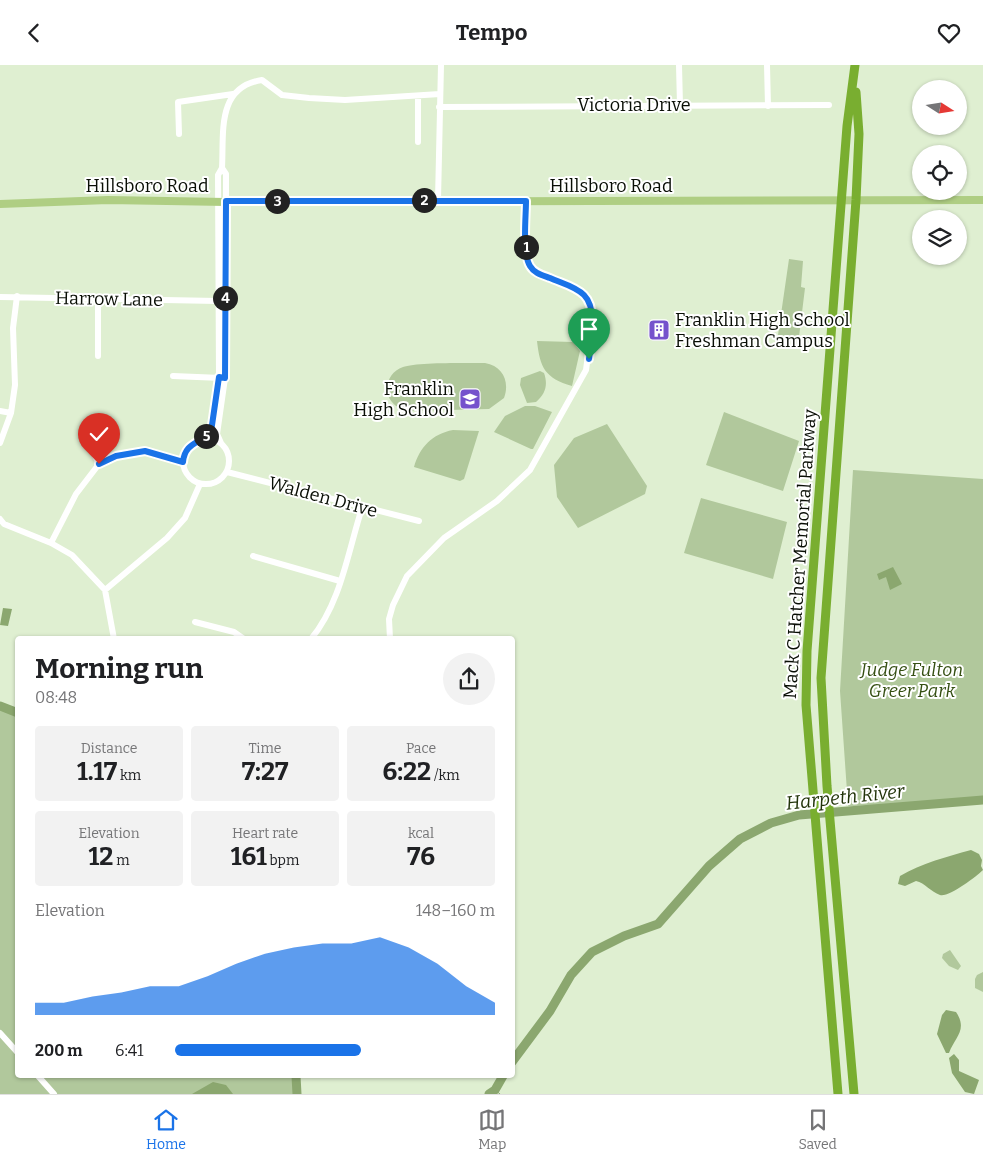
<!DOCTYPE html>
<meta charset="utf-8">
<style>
:root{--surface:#fff;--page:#f2f2f2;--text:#202124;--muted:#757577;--line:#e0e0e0;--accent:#1a73e8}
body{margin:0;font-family:Bitter,serif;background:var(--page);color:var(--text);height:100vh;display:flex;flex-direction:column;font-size:19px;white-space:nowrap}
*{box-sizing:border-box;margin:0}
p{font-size:16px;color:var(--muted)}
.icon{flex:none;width:28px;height:28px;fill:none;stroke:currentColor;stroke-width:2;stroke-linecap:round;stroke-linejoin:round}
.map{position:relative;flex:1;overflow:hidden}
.side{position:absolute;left:15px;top:571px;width:500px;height:442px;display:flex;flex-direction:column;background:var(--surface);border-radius:5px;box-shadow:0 1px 4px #0004}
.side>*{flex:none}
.needle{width:32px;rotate:102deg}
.buttons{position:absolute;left:912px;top:15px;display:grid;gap:10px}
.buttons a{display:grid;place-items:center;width:55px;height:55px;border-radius:50%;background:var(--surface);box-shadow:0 1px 4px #0004;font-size:25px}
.pin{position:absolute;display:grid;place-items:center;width:42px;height:42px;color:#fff;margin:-51px -21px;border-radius:50% 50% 50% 0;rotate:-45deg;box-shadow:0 0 5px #0007}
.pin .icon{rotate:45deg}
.km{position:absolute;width:25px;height:25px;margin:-12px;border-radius:50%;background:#222;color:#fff;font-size:14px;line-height:25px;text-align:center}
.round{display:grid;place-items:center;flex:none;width:52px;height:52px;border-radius:26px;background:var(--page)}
.overview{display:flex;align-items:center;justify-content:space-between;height:85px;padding:0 20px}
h1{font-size:28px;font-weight:700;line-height:38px}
.metrics{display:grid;grid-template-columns:repeat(3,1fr);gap:8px;height:85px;padding:5px 20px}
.metrics div{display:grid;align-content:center;border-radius:5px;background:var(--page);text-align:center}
.metrics b{font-size:25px;font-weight:700}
.metrics small{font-size:14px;font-weight:400}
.metrics p{font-size:14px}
.chart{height:140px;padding:10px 20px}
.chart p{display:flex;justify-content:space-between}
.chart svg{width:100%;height:90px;margin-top:5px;fill:var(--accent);opacity:.7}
ul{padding:0 20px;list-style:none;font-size:16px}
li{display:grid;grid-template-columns:80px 60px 1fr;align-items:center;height:38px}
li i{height:12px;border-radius:6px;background:var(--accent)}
header{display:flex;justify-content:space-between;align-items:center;height:65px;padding:0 20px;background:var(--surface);font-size:22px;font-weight:700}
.tab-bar{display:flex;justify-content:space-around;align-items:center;height:70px;border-top:1px solid var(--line);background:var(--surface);font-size:14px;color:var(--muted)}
.tab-bar a{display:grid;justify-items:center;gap:2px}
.tab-bar .current{color:var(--accent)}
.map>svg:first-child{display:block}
.green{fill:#b1c89c}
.water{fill:#8ba76f}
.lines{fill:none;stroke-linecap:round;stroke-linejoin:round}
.stream{stroke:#8ba76f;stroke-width:1}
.river{stroke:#8ba76f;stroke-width:9}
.minor{stroke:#fff;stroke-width:6}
.major{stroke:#afce83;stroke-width:8}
.highway{stroke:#79ae30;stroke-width:9}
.route-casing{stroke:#fff;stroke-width:10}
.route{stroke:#1a73e8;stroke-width:6}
.labels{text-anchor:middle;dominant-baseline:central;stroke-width:4;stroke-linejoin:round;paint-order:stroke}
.street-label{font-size:18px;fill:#090e05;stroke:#fff}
.poi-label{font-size:18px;fill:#090e05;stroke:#fff;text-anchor:start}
.park-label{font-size:18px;font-style:italic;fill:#354f12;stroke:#fff}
.water-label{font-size:19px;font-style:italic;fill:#22340a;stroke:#fff}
</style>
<header><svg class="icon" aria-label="back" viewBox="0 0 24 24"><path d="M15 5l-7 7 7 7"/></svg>Tempo<svg class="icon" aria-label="heart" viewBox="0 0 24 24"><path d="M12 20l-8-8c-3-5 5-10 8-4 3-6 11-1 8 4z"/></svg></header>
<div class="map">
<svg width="983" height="1029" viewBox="0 0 983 1029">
<rect width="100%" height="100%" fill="#dfefd1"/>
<path class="green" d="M789 194 803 196 801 222 805 223 799 272 778 270Z
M537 276 573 277 580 286 572 321C545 313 540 303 537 276Z
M485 298C503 301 510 317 504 333L489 344 408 346C399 344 391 339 388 330 385 318 391 306 403 302 416 297 467 298 485 298Z
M540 306 544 308C548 319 546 329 536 337L527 338 520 320 521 313Z
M525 341H535L552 347 533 384H531L494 367 505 351Z
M724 347 799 376 783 426 706 400Z
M607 359 647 421 645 429 578 463 557 432 554 400 574 373Z
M453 365 479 366 464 414 460 416 414 402C420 382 432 369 453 365Z
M853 405 983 414V735L936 739 848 741 840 626Z
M701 433 787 457 773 514 684 488Z
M0 641 18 648V1011H296L297 1029H0Z
M950 885 961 901 958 905 949 901 942 893 943 889Z
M983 907V927L975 923V914L977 910Z"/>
<path class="water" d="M893 502 902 519 890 525 886 512 879 515 877 509Z
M3 543 12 544 8 561 0 560Z
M971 785 979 789 982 795 981 801 983 805C976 812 948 833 940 830 931 827 925 818 916 816L905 821 898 819 900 811C922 798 946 792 971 785Z
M946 945 956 947C968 965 955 972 949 988H946L937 969 942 950Z
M954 989 959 995V1006L979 1015 974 1029 965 1027 952 1008 949 993Z
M213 1017 226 1020 233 1029H192Z"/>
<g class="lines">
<path class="stream" d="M495 1025 500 1029"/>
<path class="river" d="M0 641 18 648
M512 997 550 946 571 910 592 887 624 871 658 859 709 801 740 774 771 758 799 750 983 735
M296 1011 297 1029
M489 1029 495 1025 503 1011"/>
<path class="minor" d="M679 0 680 40
M767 0 768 41
M439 42 829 40
M179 69 178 37 233 29
M418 77V31
M438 135 441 0
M0 232 218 236
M98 291V234
M173 311 221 313
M0 346 11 348
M183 396a23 23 0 1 1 46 0a23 23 0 1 1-46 0Z
M203 374 212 364 219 313 218 110 222 103C224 68 216 22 262 15L282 30 309 33 345 35 440 29
M0 378 11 348 15 320 13 263 17 231
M221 378 217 369 225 313 226 128V109L222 103
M90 381 99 399
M227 407 419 456
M0 454 4 459 51 478 72 490 105 525 114 574
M51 478 76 429 99 399 116 391 145 386 183 397
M253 491 340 516
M105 525 167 473 185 453 200 419
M195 557 234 567 244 574
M311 574C341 538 348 486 362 443
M390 574 389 554 393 540 407 511 444 473 497 436 530 405 586 305 591 268V245L586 233 576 224 541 210 529 199 526 186 525 136
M0 968 18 988
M38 1011 54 1029"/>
<path class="major" d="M0 139 108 135 226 137 983 135"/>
<path class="highway" d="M838 1029 806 640 807 586 847 61 855 0
M854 1029 827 721 821 613 856 135 859 69 856 27"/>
</g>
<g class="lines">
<g class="route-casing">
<path id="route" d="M99 399 116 391 145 386 183 397C185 377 200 379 211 367L219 312 225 313 226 136H526C526 152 522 188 530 201 534 208 542 210 550 213 561 218 575 221 584 230 598 244 591 277 589 294"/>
</g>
<use href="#route" class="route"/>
</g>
<defs>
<g id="building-square" transform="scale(1.125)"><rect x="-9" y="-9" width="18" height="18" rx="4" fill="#7552cc" stroke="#fff"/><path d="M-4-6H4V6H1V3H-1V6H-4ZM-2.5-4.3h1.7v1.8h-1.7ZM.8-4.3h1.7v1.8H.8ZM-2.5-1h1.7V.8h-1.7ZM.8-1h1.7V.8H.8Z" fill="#fff"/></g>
<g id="school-square" transform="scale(1.125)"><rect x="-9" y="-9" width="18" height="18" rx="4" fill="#7552cc" stroke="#fff"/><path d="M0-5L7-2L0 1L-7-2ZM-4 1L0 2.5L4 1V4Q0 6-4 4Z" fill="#fff"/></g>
</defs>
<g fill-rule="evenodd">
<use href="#building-square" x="659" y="265"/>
<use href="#school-square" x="470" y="334"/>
</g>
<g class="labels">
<g class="street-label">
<text x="634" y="40">Victoria Drive</text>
<text x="147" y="121">Hillsboro Road</text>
<text x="611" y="121">Hillsboro Road</text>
<text transform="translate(109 234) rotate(1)">Harrow Lane</text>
<text transform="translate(323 432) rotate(15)">Walden Drive</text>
<text transform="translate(800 489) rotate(-86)">Mack C Hatcher Memorial Parkway</text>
</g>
<g class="poi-label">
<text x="675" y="255">Franklin High School<tspan x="675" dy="21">Freshman Campus</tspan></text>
<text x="454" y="324" text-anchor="end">Franklin<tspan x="454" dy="21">High School</tspan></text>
</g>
<g class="park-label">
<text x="912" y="605">Judge Fulton<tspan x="912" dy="21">Greer Park</tspan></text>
</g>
<g class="water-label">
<text transform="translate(845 732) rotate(-6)">Harpeth River</text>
</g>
</g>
</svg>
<div class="buttons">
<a><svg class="needle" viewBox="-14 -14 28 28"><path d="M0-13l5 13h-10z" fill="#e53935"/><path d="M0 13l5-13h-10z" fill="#757577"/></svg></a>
<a><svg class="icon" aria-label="locate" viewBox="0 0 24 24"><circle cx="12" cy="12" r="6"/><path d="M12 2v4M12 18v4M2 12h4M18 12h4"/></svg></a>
<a><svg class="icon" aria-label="layers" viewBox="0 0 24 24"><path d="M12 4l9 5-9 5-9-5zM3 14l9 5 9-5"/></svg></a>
</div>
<div class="pin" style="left:589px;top:294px;background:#1e9e55"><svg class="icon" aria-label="arrive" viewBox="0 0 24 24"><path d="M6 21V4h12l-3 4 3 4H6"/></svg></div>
<div class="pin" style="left:99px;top:399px;background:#d93025"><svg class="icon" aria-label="check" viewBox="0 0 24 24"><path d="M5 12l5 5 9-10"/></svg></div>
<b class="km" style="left:526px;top:182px">1</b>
<b class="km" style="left:424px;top:135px">2</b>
<b class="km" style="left:277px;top:136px">3</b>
<b class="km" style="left:225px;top:233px">4</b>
<b class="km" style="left:206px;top:371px">5</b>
<section class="side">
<div class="overview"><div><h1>Morning run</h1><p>08:48</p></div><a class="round"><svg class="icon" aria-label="share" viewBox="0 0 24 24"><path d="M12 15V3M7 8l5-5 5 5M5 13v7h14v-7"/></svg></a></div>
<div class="metrics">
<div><p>Distance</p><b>1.17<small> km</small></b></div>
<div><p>Time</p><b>7:27</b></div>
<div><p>Pace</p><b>6:22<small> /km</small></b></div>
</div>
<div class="metrics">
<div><p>Elevation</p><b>12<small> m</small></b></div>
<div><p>Heart rate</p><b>161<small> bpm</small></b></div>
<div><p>kcal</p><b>76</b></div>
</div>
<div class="chart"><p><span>Elevation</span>148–160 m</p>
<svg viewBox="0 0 160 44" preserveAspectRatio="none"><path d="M0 44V38L10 38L20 35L30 33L40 30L50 30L60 25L70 19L80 14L90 11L100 9L110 9L120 6L130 11L140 19L150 30L160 38V44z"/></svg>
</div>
<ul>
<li><b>200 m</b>6:41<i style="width:58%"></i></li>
</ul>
</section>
</div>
<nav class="tab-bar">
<a class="current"><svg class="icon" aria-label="home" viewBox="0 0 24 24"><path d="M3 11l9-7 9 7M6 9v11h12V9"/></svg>Home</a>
<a><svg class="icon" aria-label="map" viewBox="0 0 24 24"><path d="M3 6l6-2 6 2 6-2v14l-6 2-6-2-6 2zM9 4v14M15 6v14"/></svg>Map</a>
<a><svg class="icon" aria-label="saved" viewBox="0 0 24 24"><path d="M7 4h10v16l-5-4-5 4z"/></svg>Saved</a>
</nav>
